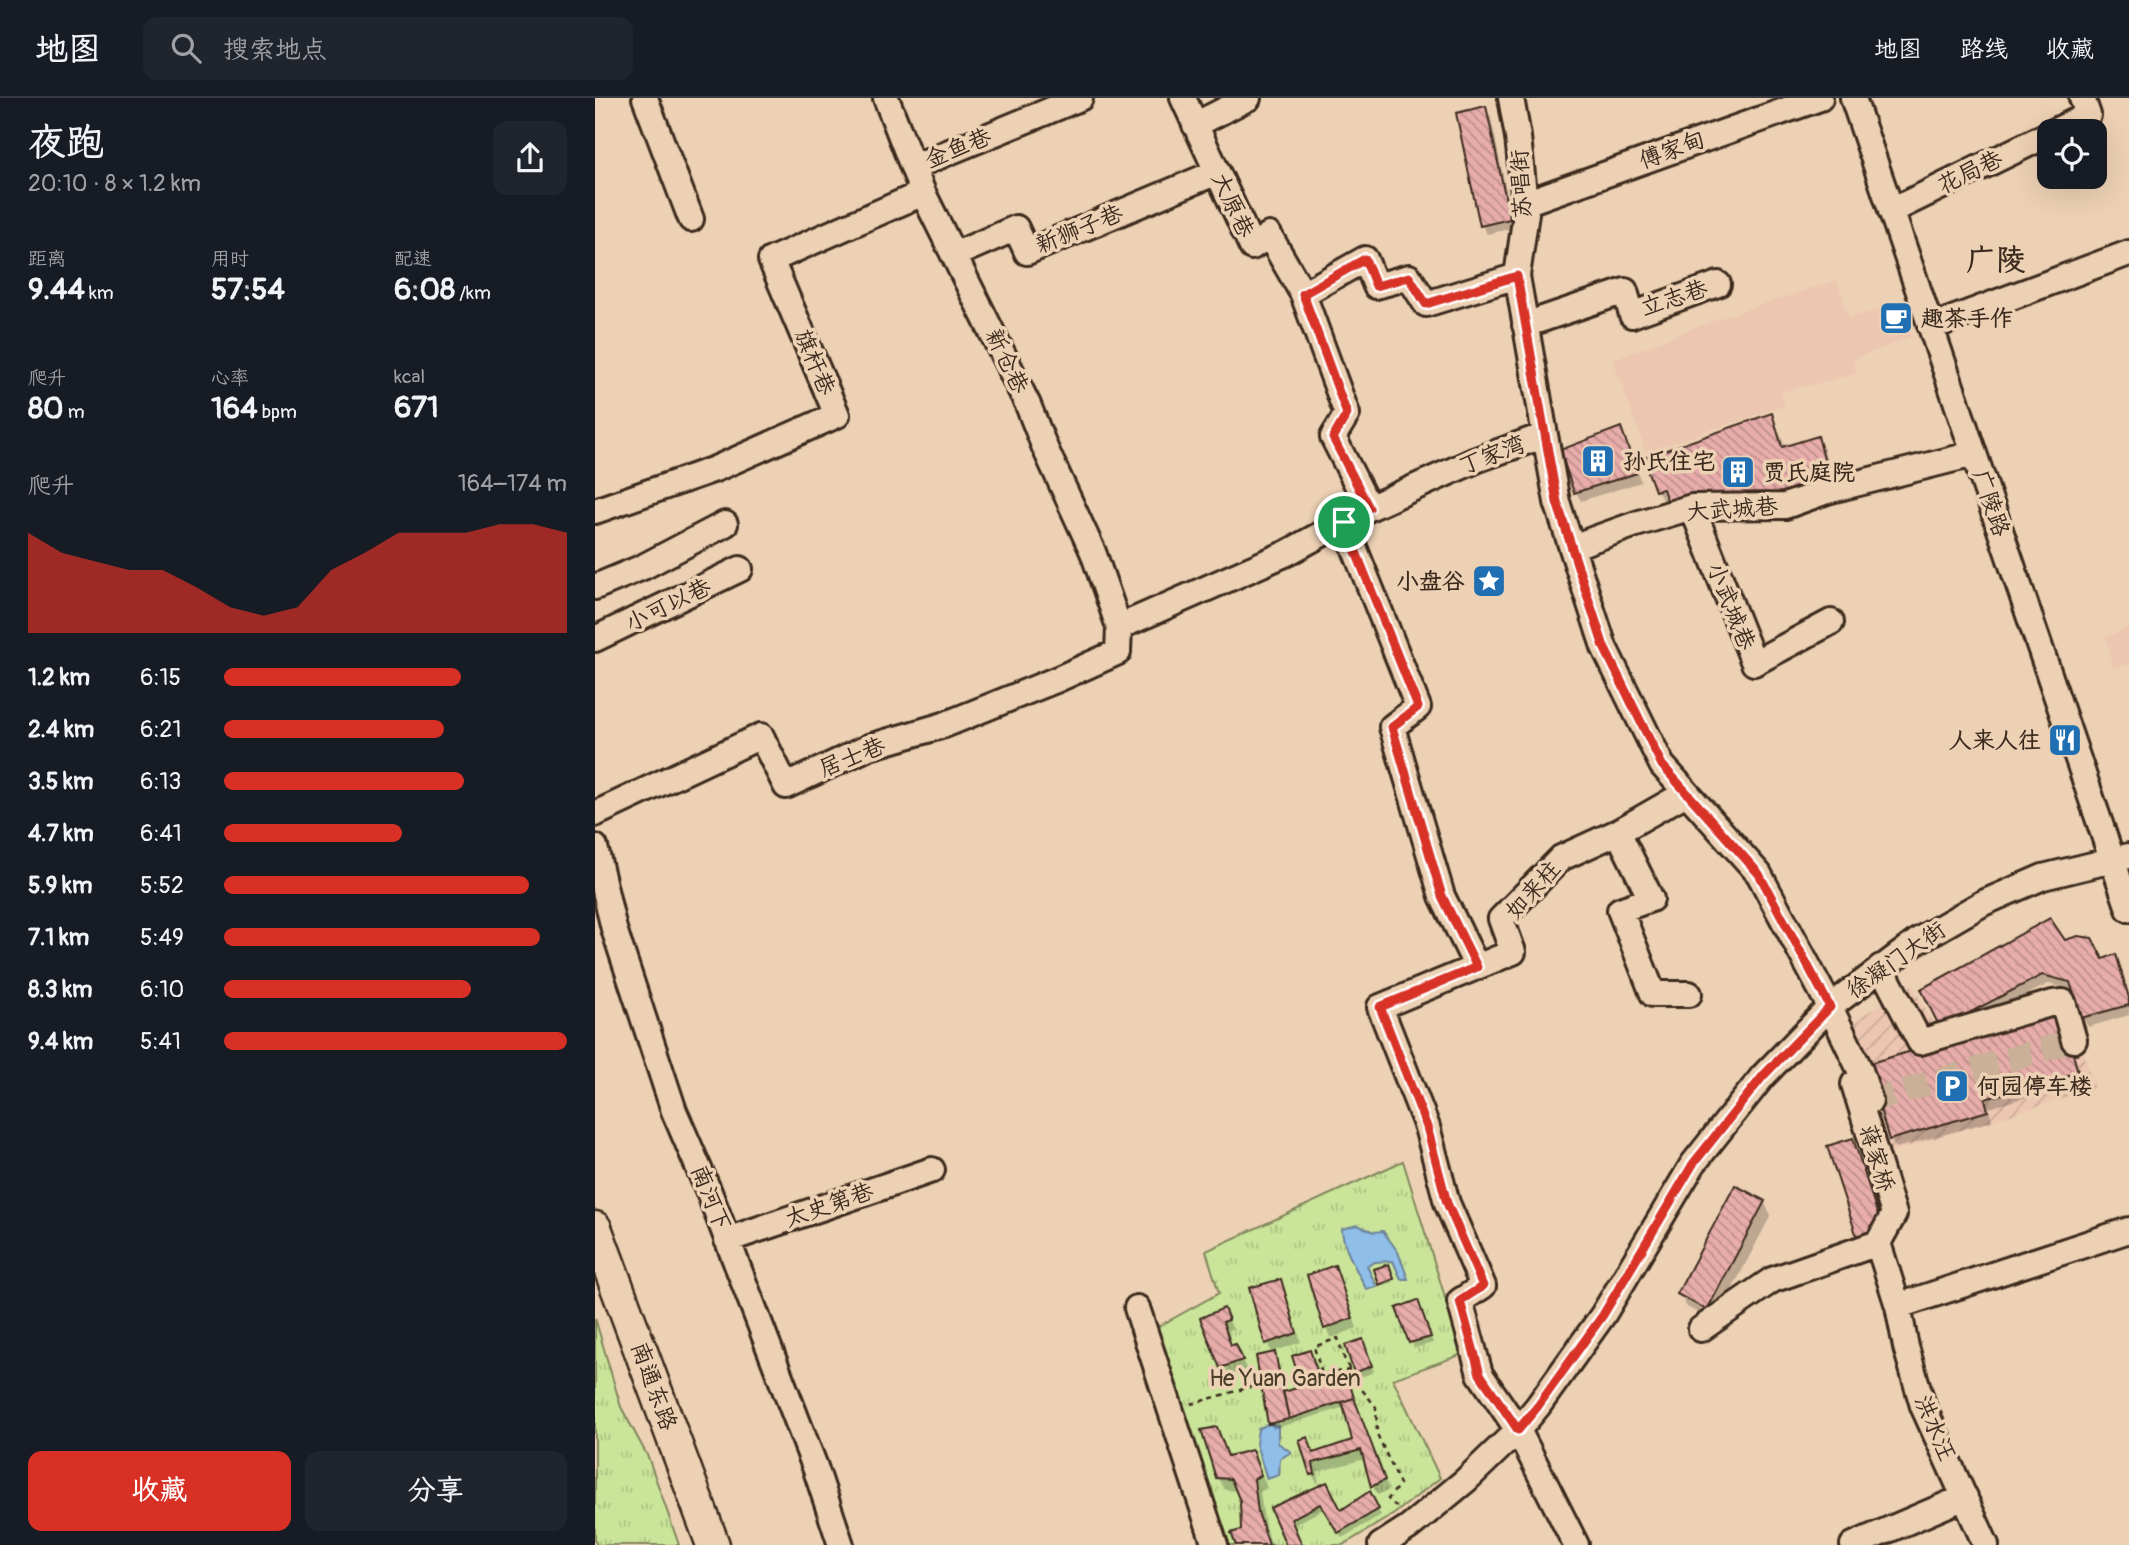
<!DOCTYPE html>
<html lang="zh">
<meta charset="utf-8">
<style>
:root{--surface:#171b24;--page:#20242c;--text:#f1f3f6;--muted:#9ea1a6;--line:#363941;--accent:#d93025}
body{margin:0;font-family:Pangolin,"LXGW WenKai TC",sans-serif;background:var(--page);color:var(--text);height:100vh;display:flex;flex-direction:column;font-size:26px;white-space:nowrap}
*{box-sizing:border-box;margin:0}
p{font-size:23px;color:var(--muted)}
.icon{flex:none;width:38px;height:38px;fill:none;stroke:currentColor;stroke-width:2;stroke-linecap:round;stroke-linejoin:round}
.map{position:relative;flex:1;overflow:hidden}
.side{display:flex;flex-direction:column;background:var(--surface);width:595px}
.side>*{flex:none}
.tools{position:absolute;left:1442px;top:21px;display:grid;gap:14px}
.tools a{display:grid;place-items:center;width:70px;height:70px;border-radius:14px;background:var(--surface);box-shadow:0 7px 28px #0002;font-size:35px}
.pin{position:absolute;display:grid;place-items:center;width:60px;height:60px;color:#fff;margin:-30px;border:4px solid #fff;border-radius:50%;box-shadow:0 2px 7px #0007}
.round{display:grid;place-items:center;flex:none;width:74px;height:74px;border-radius:14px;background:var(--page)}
.summary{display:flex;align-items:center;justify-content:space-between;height:119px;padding:0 28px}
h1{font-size:38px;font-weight:700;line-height:52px}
.stats{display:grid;grid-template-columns:repeat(3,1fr);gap:10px;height:119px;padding:7px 28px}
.stats div{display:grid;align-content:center}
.stats b{font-size:30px;font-weight:700}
.stats small{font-size:19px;font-weight:400}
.stats p{font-size:19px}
.chart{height:196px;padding:14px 28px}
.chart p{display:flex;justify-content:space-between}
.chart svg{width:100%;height:126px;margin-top:7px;fill:var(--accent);opacity:.7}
.action{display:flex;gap:14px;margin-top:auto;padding:14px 28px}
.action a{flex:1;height:80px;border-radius:14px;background:var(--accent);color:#fff;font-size:28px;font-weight:700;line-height:80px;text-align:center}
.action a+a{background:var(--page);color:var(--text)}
ul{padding:0 28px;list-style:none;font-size:23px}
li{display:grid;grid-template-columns:112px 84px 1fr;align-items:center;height:52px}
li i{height:18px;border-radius:9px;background:var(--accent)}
header{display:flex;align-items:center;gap:42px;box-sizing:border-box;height:98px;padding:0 35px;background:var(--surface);border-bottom:2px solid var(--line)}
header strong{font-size:33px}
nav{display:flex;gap:38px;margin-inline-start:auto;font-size:24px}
.search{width:490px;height:63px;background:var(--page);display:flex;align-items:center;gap:18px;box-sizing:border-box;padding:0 24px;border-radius:14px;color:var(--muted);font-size:26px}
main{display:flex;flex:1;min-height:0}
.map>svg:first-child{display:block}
.built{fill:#ecc6b1}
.industrial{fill:url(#industrial-furrows)}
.park{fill:url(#park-tufts);stroke:#82875c;stroke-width:2}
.water{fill:#8fbee9;stroke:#6d8398;stroke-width:2}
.shadow{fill:#0003}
.building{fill:url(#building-back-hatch);stroke:#3b2a1e;stroke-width:2}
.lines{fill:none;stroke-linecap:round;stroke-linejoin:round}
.minor-tunnel{stroke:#c9b096;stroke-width:24;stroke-dasharray:24 12;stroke-linecap:butt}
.minor-casing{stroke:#3b2a1e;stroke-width:30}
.major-casing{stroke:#3b2a1e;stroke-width:37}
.path{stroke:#3b2a1e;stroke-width:2.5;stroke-dasharray:5 5;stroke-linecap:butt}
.minor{stroke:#edd1b4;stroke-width:24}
.major{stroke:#edd1b4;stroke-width:32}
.route-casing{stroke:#fff;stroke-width:14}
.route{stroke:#d93025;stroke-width:9}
.labels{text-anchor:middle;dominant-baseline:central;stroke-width:7;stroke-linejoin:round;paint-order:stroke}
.street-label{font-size:23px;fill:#3b2a1e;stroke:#edd1b4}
.poi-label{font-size:23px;font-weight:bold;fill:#3b2a1e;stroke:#edd1b4;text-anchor:start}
.park-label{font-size:23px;fill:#493d2a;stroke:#edd1b4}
.district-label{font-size:30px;font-weight:bold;fill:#3b2a1e;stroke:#edd1b4}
</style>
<header>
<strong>地图</strong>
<div class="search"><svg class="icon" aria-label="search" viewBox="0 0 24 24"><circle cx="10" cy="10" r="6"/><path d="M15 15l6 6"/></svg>搜索地点</div>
<nav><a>地图</a><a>路线</a><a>收藏</a></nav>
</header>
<main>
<section class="side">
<div class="summary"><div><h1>夜跑</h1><p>20:10 · 8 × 1.2 km</p></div><a class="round"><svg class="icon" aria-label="share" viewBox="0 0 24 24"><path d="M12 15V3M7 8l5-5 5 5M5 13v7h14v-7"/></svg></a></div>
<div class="stats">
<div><p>距离</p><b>9.44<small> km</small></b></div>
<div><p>用时</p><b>57:54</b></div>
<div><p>配速</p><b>6:08<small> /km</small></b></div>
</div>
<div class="stats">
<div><p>爬升</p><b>80<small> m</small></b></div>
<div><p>心率</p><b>164<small> bpm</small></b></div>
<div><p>kcal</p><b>671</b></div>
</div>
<div class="chart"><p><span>爬升</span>164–174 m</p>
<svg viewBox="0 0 160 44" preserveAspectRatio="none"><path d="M0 44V9L10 16L20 19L30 22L40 22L50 28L60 35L70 38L80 35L90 22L100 16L110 9L120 9L130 9L140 6L150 6L160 9V44z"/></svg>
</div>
<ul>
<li><b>1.2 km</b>6:15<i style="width:69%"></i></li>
<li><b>2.4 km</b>6:21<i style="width:64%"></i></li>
<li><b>3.5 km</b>6:13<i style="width:70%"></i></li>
<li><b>4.7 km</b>6:41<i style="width:52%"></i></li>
<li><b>5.9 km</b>5:52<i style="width:89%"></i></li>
<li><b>7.1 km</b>5:49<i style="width:92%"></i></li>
<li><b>8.3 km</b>6:10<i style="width:72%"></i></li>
<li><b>9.4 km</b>5:41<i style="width:100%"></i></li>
</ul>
<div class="action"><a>收藏</a><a>分享</a></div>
</section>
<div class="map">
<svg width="1534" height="1447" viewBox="0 0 1534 1447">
<defs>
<pattern id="industrial-furrows" width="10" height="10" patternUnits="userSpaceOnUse" patternTransform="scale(1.75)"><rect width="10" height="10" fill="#ecc6b1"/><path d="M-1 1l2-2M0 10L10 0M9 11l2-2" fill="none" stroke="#cbaa98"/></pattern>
<pattern id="park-tufts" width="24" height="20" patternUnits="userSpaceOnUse" patternTransform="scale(1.75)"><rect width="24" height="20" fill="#cae49a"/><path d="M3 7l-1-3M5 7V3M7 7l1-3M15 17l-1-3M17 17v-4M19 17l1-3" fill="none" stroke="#aec484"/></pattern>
<pattern id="building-back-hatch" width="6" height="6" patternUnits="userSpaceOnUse" patternTransform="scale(1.75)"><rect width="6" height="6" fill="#e8adab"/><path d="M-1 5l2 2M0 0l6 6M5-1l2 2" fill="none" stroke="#bd8d8b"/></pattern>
</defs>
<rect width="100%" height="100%" fill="#edd1b4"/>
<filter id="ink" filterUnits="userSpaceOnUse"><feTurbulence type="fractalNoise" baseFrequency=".0143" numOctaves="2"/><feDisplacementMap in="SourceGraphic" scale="14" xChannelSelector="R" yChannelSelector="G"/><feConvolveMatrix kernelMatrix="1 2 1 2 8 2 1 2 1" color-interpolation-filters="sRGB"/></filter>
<g filter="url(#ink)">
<path class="built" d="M1242 182 1254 220 1305 205 1317 239 1258 261 1262 276 1186 294 1190 307 1051 354 1018 262 1117 223Z
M1534 529V566L1518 570 1511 539Z"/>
<path class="industrial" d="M1317 887 1344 936 1472 896 1499 991 1287 1057 1244 932Z"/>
<path class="park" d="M808 1063 854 1212 871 1255 798 1281 845 1380 799 1416 748 1447H632L561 1230 624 1195 611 1153Z
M0 1220 26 1309 53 1359 84 1447H2L0 1442Z"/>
<path class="water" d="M762 1127 779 1134 788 1133 803 1154 813 1181H806L798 1163 780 1164 772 1168 782 1189 771 1191C762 1171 748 1152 747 1131Z
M673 1326 683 1328V1345L696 1354 685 1361 684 1377 672 1381 661 1346 663 1331Z"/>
<path class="shadow" d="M891 10 896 20 919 130 892 136 887 127Z
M1176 317 1183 330 1190 350 1222 340 1229 352 1242 400 1069 405 1062 392Z
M1025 331 1030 340 1046 384 986 403 981 394Z
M1469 844 1507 863 1520 859 1526 868 1534 896V917L1493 929 1488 919 1480 892 1453 886 1351 938 1346 929Z
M1469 922 1487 983 1394 1010 1397 1023 1301 1050 1295 1041Z
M1257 1042 1262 1051 1289 1135 1265 1143Z
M1169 1104 1176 1117 1120 1224 1092 1209 1084 1196Z
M739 1169 744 1179 762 1230 736 1240 731 1231 714 1178Z
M795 1170 799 1184 787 1188 786 1186Z
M685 1183 690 1193 706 1244 678 1254 682 1261 689 1295 710 1289 708 1285 717 1260 726 1285 754 1284 794 1392 783 1397 778 1388 770 1361 722 1374 724 1385H722L717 1376 712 1342 719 1357 759 1343 750 1309 678 1331 675 1326 663 1260 678 1256 672 1245Z
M823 1204 838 1245 819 1250 803 1211Z
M607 1221H633L638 1231 632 1233 637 1249 645 1258 652 1272 631 1279Z
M752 1248 770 1249 779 1274 764 1280Z
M621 1331 635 1360 656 1354 663 1367 672 1390 665 1394 670 1428 676 1447H643L648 1433 646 1402 643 1393 630 1392 622 1379Z
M732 1386 746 1414 774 1396 786 1417 747 1440 729 1411 698 1427 706 1447H693L677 1411Z"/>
<path class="building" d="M891 8 915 121 885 128 861 15Z
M1177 315 1187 349 1223 338 1236 387 1178 404 1075 411 1068 391 1060 393 1048 360Z
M1026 329 1042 375 979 395 965 352Z
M1455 820 1470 842 1483 838 1497 840 1508 861 1521 856 1534 900V907L1486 920 1475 884 1447 877 1345 930 1326 891Z
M1465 910 1483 974 1390 1001 1393 1013 1294 1042 1272 966Z
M1258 1040 1289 1136 1264 1145 1232 1048Z
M1140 1087 1170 1103 1112 1212 1082 1196Z
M794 1166 799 1181 784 1187 779 1171Z
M740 1167 758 1220 729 1231 712 1177Z
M686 1181 702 1235 670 1246 654 1190Z
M823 1202 836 1239 814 1245 801 1210Z
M629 1210 634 1222 628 1224 636 1247 641 1246 648 1262 625 1270 605 1220Z
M768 1241 777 1268 759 1275 750 1247Z
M715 1252 724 1279 706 1286 697 1258Z
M680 1254 694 1321 673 1326 661 1258Z
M752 1276 759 1300 694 1321 688 1294Z
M759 1300 790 1382 776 1389 766 1352 718 1365 720 1376 715 1377 704 1342 713 1339 718 1355 757 1342 747 1304Z
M622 1329 633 1358 657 1352 666 1377 659 1381 663 1414 674 1447H641L636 1435 646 1432 645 1403 636 1381 621 1380 606 1332Z
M732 1384 746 1412 775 1393 784 1411 743 1435 725 1406 696 1421 707 1447H691L675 1410Z"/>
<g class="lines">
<path class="minor-tunnel" d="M1275 1003 1479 942"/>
<g class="minor-casing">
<path id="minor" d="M50 0 96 121
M588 0 657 149 674 137 708 196 752 316 738 339 774 410
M916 0 923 39 931 115 922 178 950 337
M1258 0 1534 811
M600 27 653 0
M1460 33 1493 17 1487 0
M318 69 485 0
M930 105 1225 0
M1296 113 1454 36
M359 157 421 130 432 154 622 74
M708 196 770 161 781 188 814 179 831 206 922 178
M930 227 1030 193 1037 217 1123 186
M1336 229 1534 155
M1097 409 1159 565 1236 524
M0 413 120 371 242 317 176 162 328 95
M749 424 823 609 797 629 847 798 882 869
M977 449 1041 426 1097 409 1190 408 1232 393 1379 356
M0 489 48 469 130 426
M524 529 692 455 774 410 881 362 950 337 962 404 1009 549 1067 667 1164 776 1235 909 1265 972 1275 1003
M0 541 145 471
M0 716 166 638 191 688 274 649 349 627 463 581 523 554 524 529 498 454 450 350 433 307 328 95 291 0
M1023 734 1056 801 1025 812 1058 896H1094
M0 749 19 831 79 1013 114 1094 220 1369 246 1447
M1286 869 1325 944 1458 905 1468 904 1479 942
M1259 986 1299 1116 1283 1145 1303 1208 1311 1249 1328 1308 1391 1447
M132 1142 337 1072
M1303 1208 1534 1132
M542 1210 620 1447
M1106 1231 1177 1182 1283 1145
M786 1447 814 1429 870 1383 923 1332 943 1308 1008 1217 1098 1066 1168 978 1235 909 1324 842 1388 805 1448 779 1534 758
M981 1447 923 1332 885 1276 865 1203 888 1188 852 1105 832 1029 785 909 918 854 906 821 966 760 1023 734 1091 695
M1258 1447 1370 1399"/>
</g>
<g class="major-casing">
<path id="major" d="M0 1130 118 1447"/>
</g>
<path class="path" d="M755 1272 727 1276 719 1249 743 1240 749 1260 760 1283 781 1309 782 1336 805 1386 793 1401 804 1411
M596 1306 666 1286"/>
<use href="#minor" class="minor"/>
<use href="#major" class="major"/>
</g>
</g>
<g class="lines" filter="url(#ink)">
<g class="route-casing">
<path id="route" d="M770 161 781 188 814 179 831 206 922 178 962 404 1009 549 1067 667 1164 776 1235 909 1168 978 1098 1066 1008 1217 943 1308 923 1332 885 1276 865 1203 888 1188 852 1105 832 1029 785 909 882 869 847 798 797 629 823 609 749 424 774 410 738 340 752 316 708 196Z"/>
</g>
<use href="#route" class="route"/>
</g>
<defs>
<g id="cafe-square" transform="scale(1.75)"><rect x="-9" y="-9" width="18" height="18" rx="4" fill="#1f6fb2" stroke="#edd1b4"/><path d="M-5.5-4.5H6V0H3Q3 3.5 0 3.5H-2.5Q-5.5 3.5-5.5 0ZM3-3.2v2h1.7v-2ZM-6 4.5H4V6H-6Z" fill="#fff"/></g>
<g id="building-square" transform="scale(1.75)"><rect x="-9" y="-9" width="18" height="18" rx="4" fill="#1f6fb2" stroke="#edd1b4"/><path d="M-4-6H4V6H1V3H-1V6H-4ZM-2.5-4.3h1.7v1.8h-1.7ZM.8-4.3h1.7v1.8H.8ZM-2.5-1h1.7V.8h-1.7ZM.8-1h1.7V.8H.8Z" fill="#fff"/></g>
<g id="sight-square" transform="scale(1.75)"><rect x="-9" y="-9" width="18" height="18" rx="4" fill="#1f6fb2" stroke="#edd1b4"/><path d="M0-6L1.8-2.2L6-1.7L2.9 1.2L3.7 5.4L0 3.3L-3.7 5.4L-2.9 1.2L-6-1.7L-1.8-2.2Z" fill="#fff"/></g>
<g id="restaurant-square" transform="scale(1.75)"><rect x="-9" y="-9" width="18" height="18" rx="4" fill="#1f6fb2" stroke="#edd1b4"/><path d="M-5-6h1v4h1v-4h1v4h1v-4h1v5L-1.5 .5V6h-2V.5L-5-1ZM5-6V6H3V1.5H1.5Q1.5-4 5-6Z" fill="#fff"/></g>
<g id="parking-square" transform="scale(1.75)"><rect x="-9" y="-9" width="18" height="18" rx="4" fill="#1f6fb2" stroke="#edd1b4"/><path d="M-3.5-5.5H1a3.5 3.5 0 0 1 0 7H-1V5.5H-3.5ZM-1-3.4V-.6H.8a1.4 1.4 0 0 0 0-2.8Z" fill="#fff"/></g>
</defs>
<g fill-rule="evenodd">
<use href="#cafe-square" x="1301" y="220"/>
<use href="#building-square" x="1003" y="363"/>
<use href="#building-square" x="1143" y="374"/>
<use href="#sight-square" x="894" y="483"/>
<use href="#restaurant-square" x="1470" y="642"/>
<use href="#parking-square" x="1357" y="988"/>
</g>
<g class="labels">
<g class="street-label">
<text transform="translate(363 50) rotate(-22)">金鱼巷</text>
<text transform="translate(1077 52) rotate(-20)">傅家甸</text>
<text transform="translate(1375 74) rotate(-26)">花局巷</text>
<text transform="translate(926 86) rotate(-93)">苏唱街</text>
<text transform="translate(638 107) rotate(65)">大原巷</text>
<text transform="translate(484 131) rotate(-22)">新狮子巷</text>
<text transform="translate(1079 200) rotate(-18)">立志巷</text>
<text transform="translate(412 263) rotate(64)">新仓巷</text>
<text transform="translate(220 264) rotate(67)">旗杆巷</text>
<text transform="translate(897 357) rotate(-21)">丁家湾</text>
<text transform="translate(1396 405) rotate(71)">广陵路</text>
<text transform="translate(1137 411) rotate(-4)">大武城巷</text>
<text transform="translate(73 507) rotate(-26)">小可以巷</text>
<text transform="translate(1136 508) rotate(68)">小武城巷</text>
<text transform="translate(257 659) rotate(-22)">居士巷</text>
<text transform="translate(938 792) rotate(-48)">如来柱</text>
<text transform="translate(1301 862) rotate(-35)">徐凝门大街</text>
<text transform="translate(1282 1060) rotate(73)">蒋家桥</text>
<text transform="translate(116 1100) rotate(68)">南河下</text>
<text transform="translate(234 1107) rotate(-19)">太史第巷</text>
<text transform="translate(59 1288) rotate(70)">南通东路</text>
<text transform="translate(1340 1330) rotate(67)">洪水汪</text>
</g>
<g class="poi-label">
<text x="1326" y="220">趣茶手作</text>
<text x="1028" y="363">孙氏住宅</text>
<text x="1168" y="374">贾氏庭院</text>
<text x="870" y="483" text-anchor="end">小盘谷</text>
<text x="1446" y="642" text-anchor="end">人来人往</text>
<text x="1382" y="988">何园停车楼</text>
</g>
<g class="park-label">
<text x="690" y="1280">He Yuan Garden</text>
</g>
<g class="district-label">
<text x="1401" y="162">广陵</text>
</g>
</g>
</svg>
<div class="tools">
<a><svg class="icon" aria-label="locate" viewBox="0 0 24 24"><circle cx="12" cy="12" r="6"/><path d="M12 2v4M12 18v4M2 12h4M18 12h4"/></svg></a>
</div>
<div class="pin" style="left:749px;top:424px;background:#1e9e55"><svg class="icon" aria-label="arrive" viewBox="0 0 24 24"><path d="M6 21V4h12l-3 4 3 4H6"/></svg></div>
</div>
</main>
